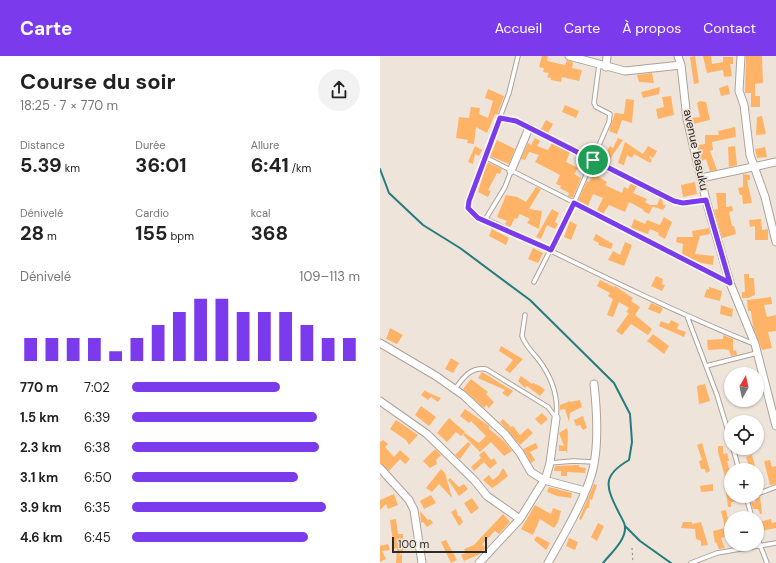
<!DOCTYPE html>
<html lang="fr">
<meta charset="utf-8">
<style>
:root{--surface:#fff;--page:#f2f2f2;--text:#222;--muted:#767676;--accent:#7c3aed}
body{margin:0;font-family:"DM Sans",sans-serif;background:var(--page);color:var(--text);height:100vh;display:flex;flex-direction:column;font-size:15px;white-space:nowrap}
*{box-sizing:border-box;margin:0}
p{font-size:13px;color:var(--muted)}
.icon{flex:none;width:22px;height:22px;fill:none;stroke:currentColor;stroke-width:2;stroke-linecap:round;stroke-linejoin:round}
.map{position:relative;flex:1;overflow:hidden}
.side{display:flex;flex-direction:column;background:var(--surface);width:380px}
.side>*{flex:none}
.needle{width:26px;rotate:9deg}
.buttons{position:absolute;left:344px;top:311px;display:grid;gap:8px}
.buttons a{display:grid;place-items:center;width:40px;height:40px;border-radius:50%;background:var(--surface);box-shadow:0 1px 3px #0004;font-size:20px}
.scale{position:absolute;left:12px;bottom:10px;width:95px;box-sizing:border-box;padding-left:4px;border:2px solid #2e2a27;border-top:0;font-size:11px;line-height:14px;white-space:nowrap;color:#2e2a27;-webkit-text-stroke:3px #eee4da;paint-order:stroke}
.pin{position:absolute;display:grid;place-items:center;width:34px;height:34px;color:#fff;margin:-17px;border:2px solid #fff;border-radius:50%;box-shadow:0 1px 4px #0007}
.round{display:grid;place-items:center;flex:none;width:42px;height:42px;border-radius:21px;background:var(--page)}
.head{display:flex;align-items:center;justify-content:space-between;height:68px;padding:0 20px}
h1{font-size:22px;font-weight:700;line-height:30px}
.metrics{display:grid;grid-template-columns:repeat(3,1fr);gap:6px;height:68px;padding:4px 20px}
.metrics div{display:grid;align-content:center}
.metrics b{font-size:20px;font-weight:700}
.metrics small{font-size:11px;font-weight:400}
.metrics p{font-size:11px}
.chart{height:112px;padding:8px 20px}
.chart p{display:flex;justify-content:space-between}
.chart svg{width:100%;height:72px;margin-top:4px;stroke:var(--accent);stroke-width:6}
ul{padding:0 20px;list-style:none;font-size:13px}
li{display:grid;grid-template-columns:64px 48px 1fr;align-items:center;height:30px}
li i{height:10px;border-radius:5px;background:var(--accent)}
header{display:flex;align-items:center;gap:24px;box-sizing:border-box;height:56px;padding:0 20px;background:var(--accent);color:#fff}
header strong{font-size:19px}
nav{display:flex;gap:22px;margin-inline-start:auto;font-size:14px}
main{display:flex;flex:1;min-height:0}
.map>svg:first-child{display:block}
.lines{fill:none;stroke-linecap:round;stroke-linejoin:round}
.stream{stroke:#237c7e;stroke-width:2}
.building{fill:#ffb366}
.service-casing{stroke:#aea39b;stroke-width:5.5}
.minor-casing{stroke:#aea39b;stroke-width:9}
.path{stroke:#8b857e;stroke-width:1;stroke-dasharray:2 3;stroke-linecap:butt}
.service{stroke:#fff;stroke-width:3.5}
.minor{stroke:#fff;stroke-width:7}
.route-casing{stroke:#fff;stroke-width:8}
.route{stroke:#7c3aed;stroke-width:5}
.labels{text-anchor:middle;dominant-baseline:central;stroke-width:3.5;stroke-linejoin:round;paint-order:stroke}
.street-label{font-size:12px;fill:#2e2a27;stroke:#eee4da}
</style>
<header>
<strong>Carte</strong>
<nav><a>Accueil</a><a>Carte</a><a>À propos</a><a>Contact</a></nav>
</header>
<main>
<section class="side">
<div class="head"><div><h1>Course du soir</h1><p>18:25 · 7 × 770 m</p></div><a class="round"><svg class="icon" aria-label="share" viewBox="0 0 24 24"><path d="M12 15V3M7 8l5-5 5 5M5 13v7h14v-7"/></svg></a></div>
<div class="metrics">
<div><p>Distance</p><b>5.39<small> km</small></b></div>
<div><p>Durée</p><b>36:01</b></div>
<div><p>Allure</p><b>6:41<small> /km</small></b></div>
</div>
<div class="metrics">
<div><p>Dénivelé</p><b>28<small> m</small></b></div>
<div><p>Cardio</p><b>155<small> bpm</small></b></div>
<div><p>kcal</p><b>368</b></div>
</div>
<div class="chart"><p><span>Dénivelé</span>109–113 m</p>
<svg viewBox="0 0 160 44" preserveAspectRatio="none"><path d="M5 44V30M15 44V30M25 44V30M35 44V30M45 44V38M55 44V30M65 44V22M75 44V14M85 44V6M95 44V6M105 44V14M115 44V14M125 44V14M135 44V22M145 44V30M155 44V30"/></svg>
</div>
<ul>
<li><b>770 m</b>7:02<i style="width:65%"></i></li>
<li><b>1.5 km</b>6:39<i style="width:81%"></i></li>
<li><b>2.3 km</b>6:38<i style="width:82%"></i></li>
<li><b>3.1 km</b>6:50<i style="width:73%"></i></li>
<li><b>3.9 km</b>6:35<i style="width:85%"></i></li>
<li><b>4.6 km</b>6:45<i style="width:77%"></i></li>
</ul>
</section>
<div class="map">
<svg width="396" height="507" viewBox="0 0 396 507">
<rect width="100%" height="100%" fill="#eee4da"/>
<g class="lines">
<path class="stream" d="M0 113 9 137 43 169 80 192 150 244 234 327 250 358 252 386 249 404C221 420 226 431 239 457 241 461 245 467 245 471 246 484 231 497 223 507
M245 470 260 485 291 507"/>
</g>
<path class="building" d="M162 0H168L167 5 185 9 187 4 193 6 192 12 202 14 199 25 182 21 181 26 171 24V22L167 21 169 17 163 16 164 12 159 11Z
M315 0 319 27 314 28 310 1Z
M323 0H331L332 8 343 6V1H353V8H350L352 20 344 21 343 14 327 17Z
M366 0H382L383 27 375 28V40H380V51H371V37H365Z
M272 17 274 27 259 26 257 19Z
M348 29 350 38 341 40 339 32Z
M280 31 279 38 263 42 261 36Z
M108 33 124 40 117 59 115 58 107 77 96 71 94 88 87 87 88 84 76 82 79 61 89 62 91 51 100 52 99 58 108 62 113 45 105 42Z
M291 40 294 59 278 63 276 53 284 51 282 41Z
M246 43 254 44 252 67 242 64 237 78 229 75 235 57 244 58Z
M320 45 326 46 330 64 313 68 312 62 320 61 317 47Z
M185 49 199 55 196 62 182 56Z
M382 60 386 78 376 79 377 61Z
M166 64 173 68 168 77 161 73Z
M355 71 356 81 332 86 333 94 330 95 337 114 330 115 326 103 322 105 318 89 325 88V79H339L338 75Z
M155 82 160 85 157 90 168 94 172 87 190 96 186 106 198 112 194 118 201 122 193 142 188 140 189 137 180 132 181 130 176 128 180 119 155 106 159 99 149 96 145 104 141 103 148 87 151 89Z
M238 82 243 84 230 103 224 99 230 90 233 92Z
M117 84 135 93 129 108 110 100Z
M245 86 263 98 268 90 277 95 273 102 270 100 269 101 272 104 270 107 254 98 252 102 247 99 244 109 238 107Z
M95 90 102 94 99 100 95 98 93 108 88 106Z
M355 90 357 109 349 111 348 91Z
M385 91 387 101 377 102 375 93Z
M107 106 122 113 120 118 117 117 108 134 111 135 108 141 98 136Z
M214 118 227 126 225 129 242 137 244 131 248 133 251 127 257 130 253 137 267 143 265 146 270 149H277L280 142 282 143 283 149H286L283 154 271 150H273L269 158 263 155 264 154 249 146 245 156 229 149 223 158 217 154 223 142 213 138 208 150 198 145 207 125 209 126Z
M363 118 370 119V124H367L372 147 363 148 362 139H360L358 132 363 131Z
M315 126 317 138 303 141 301 129Z
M156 131 161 133 149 153 162 155 159 173 147 167 150 163 140 158 137 163 135 162 130 171 125 168 127 165 117 161 126 139 137 141 146 146Z
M336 137H346V151L352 150 353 155 349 156 352 170H354L356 178 342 182 334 154 338 153Z
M172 153 179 157 175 166 178 168 175 173 167 169 161 183 156 181Z
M284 161 292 166 285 183 278 179 279 177 270 173 268 178 251 172 254 163 265 168 267 164 280 169Z
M381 163 382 174 388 173V184H375V170L370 171 369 164Z
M190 165 197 169 191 184 184 181Z
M329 172 330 178 320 180 315 198 334 200 333 209 321 207 302 198 303 188 296 186 297 181H313L312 175Z
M112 173 129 182 126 189 109 180Z
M216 178 233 188 231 193 218 189 219 187 213 184Z
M245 186 252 189 244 210 228 204 233 195 240 199Z
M153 192 163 197 158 207 148 203Z
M364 218H369V222H374L375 239 368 242H362V236H365Z
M276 220 283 223 282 228 285 229 282 235 271 230Z
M220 224 234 231 235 230 253 242 251 245 260 251 255 259 272 273 268 279 251 268 242 279 236 275 249 257 246 256 249 252 239 246 233 261 227 259 233 243 228 240 230 237 217 230Z
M329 231 342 235 340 245 324 241 327 233 329 234Z
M391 241 392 248 384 249 387 261 396 259V275L388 276 392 292 382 294 373 271 371 255H368L367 244Z
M271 247 283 252 280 258 268 253Z
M341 249 353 253 352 261 340 258Z
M291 264 299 268 297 273 306 276 304 281 279 270 281 265 289 268Z
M10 272 23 279 17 288 6 283Z
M273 278 289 290 284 298 267 285Z
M343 279 353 283V295L356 294 357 299 351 300 349 294 343 293 328 294 327 284 343 283Z
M121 290 143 303 130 317 125 314 133 304 119 295Z
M71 302 79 307 73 317 65 313Z
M102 316 133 335 128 341 122 337 125 334 98 322Z
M141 320 152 328 153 327 160 330 165 334 160 340 147 330 145 332 138 325Z
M91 323 108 336 106 338 114 346 109 352 106 349 104 352 83 333Z
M325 328 330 345 319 348 317 330Z
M45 334 47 336 61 342 58 346 51 341 48 344 41 339Z
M200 344 202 351 190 357 189 366 185 353 180 354V349L190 345V346Z
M41 350 56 361 49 370 35 359Z
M85 353 109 370V373L124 385 132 395 124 400 111 386 100 396 83 379 85 377 99 387 106 380 91 365 89 367 80 360Z
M162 357 168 363 161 369 155 363Z
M203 360 207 372 203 374 200 369 196 370 194 364Z
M69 362 85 376 81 380 76 376 67 386 57 377Z
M123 363 131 371 133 370 140 379 148 372 153 377 140 389 120 366Z
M16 364 38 379 29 389 26 384 10 373Z
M187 372 188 376 187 397 186 395H179V389L184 390 179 377Z
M3 384 8 388 5 391 14 401 20 394 30 403 25 408 20 403 9 415 0 407V386Z
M88 386 91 388 80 403 75 399Z
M156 387 158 392 150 396 155 404 151 407 143 393Z
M322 387 330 415 326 417 325 413H321L319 405 322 404 317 389Z
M338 390H343V398L347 397 349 405H347L351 420 345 421 338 396Z
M55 393 61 399 56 404 57 408 50 412 43 405Z
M104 395 111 404 114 402 117 407 110 413 104 406 94 415 91 411 101 402 99 399Z
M372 399 374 406 376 414H370L366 401Z
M390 404 392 411 396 410V428L390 429 384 405Z
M199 409V411L206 412 205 417 187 416V420H181V415H174L175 410Z
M123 412 128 420 117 429 112 432 103 424 109 419 113 424 119 419Z
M61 413 65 417 72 442 59 428 52 436 46 432Z
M70 422 79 431 84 428 88 433 79 440 68 424Z
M214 428 217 429 212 444 210 443 209 452H207L201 464 199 463Z
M333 428V435L321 436 320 430Z
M169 431 192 437 191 442 177 440 167 436Z
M351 435V440H357L358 445 351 446V451H348L346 436Z
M14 438 18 449 8 453 6 448 0 454V444Z
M51 439 56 447 44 453 40 445Z
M380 440 382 458H380L378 453H373L371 447 376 446 375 444Z
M92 442 99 452 91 458 84 447Z
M155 449 171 458 173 452 181 455 178 466 174 472 160 463 153 479 141 473Z
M76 453 78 460H80L83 466 79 470 71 456Z
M346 454 349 468 351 467V479L341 482 345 492 339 493 336 486 335 487 333 475 345 472 341 455Z
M40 455 48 464 50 463 53 467 47 471 43 466 41 467Z
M123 458 130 466 119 478 115 475 102 488 106 492 103 495 98 499 84 505 81 499 86 497 84 493 94 489Z
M16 463 18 478H23V495L17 501 22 498V507H16L17 492 14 493 10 464Z
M391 463 392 467 396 466V472L381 475 379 466Z
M303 466H312V468L321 466 328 489 321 490V485L316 483 315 473 301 472Z
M218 467 224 470 217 485 211 481Z
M157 480 170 487 166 494 154 484Z
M189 482 198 486 195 494 186 490Z
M66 484 77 504 71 507 61 486Z
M8 488 10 494 2 495 6 503 0 506V490Z"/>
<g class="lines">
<g class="service-casing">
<path id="service" d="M138 0 129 37 100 114 88 152 98 161 112 166C198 208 285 252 374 288
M120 62 136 65 294 145 303 147 326 144
M105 101 350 226
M105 164 125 131 131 115
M154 226 194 147 229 66 230 58 216 51 214 47 219 9
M145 259 142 280C145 289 152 296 158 303 171 320 179 340 176 362
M307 260 337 339 351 385
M326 310 377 297
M75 333C83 322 90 311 106 313L168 351 176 362
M353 392 359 414
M170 407 193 405 214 406
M377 438 396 431
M366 440 372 462
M368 445 375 440
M377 481 387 507
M311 507 337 497 396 487"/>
</g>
<g class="minor-casing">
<path id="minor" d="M189 0 245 15 301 9
M298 0 301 9 307 63 326 144 350 227 375 288 396 370
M361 0 359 35 364 49 370 99 385 141 396 186
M226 11 227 0
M131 115 149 72
M321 122 396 106
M0 287 56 320 83 339 125 378 140 397 151 416 164 424 205 435
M0 345 47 378 95 425 107 440 140 463
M0 412 29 444 34 454 42 507
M99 507 140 463 166 421 170 407 176 362
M168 507C182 482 207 440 213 413 219 387 217 355 214 328"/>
</g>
<path class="path" d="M252 492 253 507"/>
<use href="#service" class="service"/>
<use href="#minor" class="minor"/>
</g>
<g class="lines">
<g class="route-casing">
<path id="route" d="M120 62 136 65 294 145 303 147 326 144 350 227 194 147 171 194 98 162 88 152 89 145Z"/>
</g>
<use href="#route" class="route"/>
</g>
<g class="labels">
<g class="street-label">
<text transform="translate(316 94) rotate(78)">avenue basuku</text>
</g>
</g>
</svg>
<div class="buttons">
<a><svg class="needle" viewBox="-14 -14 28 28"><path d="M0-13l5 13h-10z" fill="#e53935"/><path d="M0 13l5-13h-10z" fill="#767676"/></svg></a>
<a><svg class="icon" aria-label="locate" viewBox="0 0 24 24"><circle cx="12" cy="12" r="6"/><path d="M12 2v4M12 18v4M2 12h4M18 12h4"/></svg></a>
<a>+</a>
<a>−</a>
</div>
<div class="scale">100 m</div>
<div class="pin" style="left:213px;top:104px;background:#1e9e55"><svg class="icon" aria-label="arrive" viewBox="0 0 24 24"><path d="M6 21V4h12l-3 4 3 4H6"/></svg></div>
</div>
</main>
